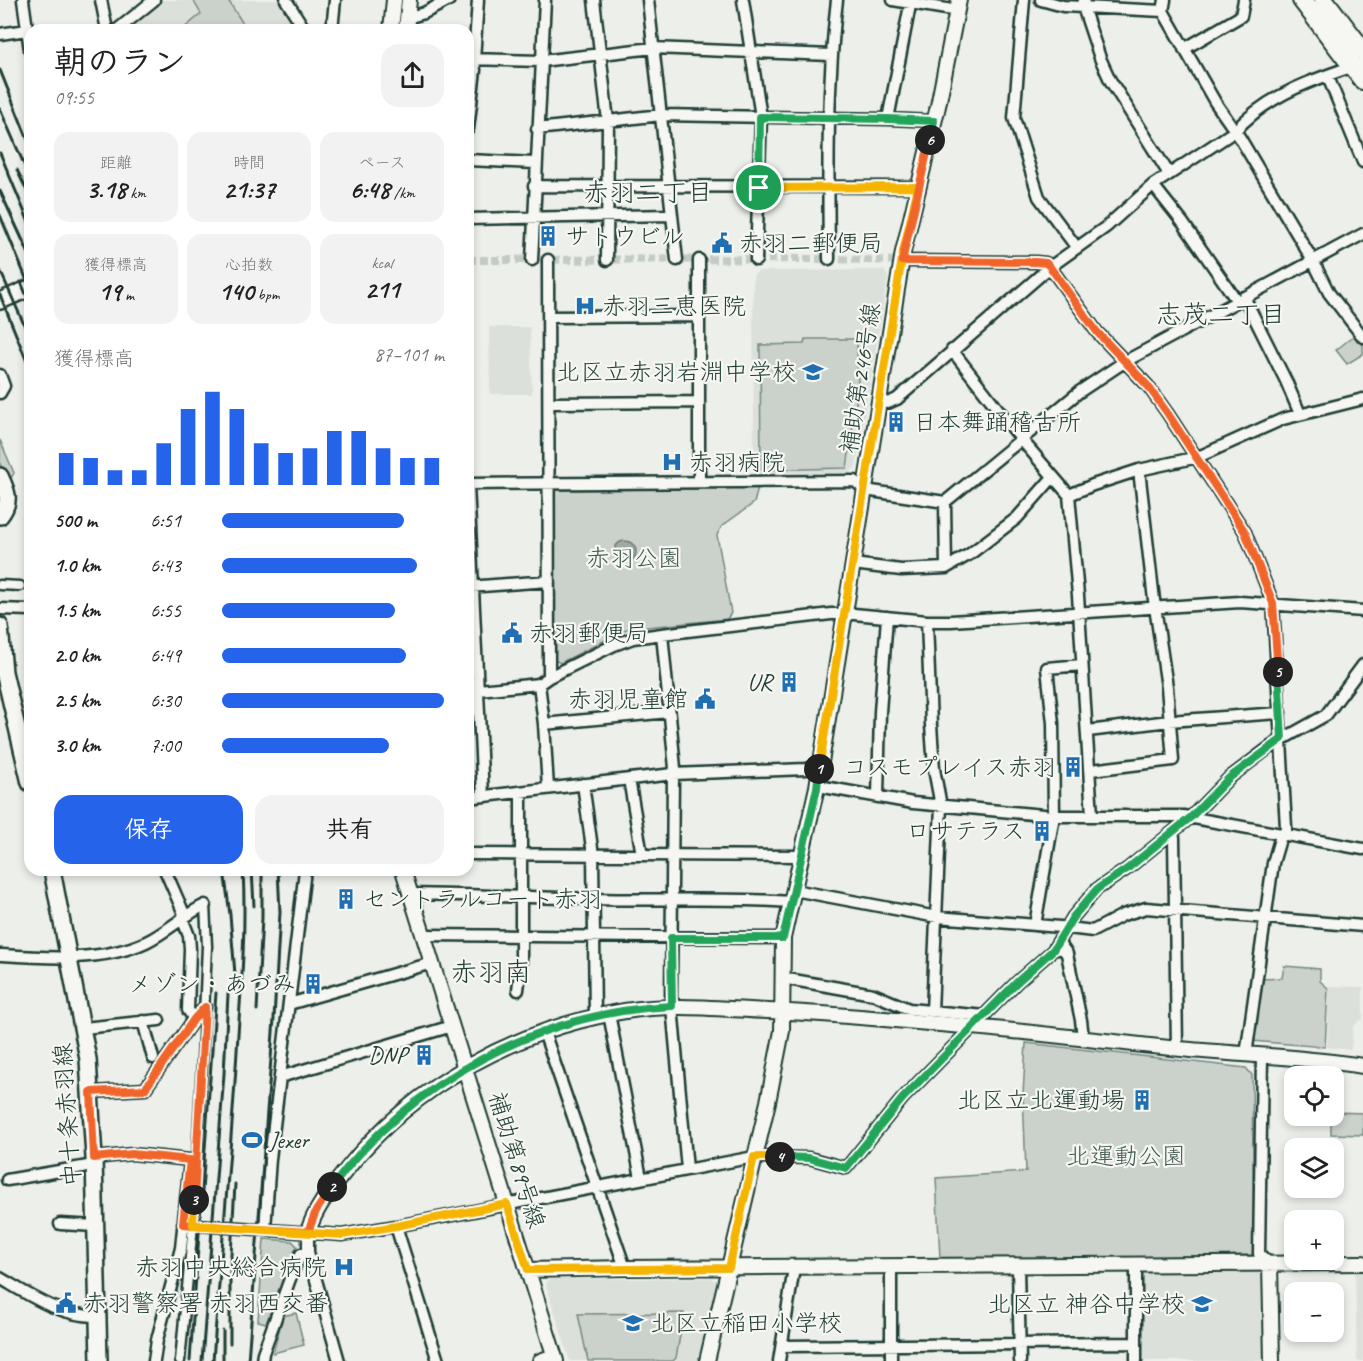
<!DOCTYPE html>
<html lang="ja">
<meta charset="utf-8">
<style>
:root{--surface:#fff;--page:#f2f2f2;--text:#222;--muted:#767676;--accent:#2563eb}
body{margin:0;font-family:Caveat,"Klee One",sans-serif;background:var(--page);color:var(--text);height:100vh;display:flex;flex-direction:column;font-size:22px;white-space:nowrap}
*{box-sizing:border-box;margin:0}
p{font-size:20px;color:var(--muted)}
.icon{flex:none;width:33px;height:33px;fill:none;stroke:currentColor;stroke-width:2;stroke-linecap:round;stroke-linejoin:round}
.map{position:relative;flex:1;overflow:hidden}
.panel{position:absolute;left:24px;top:24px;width:450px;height:852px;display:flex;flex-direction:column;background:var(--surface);border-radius:18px;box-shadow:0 3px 9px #0003}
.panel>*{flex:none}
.controls{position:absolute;left:1284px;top:1066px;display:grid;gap:12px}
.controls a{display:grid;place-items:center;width:60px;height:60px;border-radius:12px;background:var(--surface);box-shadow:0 3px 9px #0003;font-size:30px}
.pin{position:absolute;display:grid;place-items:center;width:51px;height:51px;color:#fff;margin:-26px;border:3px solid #fff;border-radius:50%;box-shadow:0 2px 6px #0007}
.km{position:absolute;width:30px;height:30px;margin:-15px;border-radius:50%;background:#222;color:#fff;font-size:16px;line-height:30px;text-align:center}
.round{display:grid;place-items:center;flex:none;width:63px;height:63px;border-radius:18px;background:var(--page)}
.head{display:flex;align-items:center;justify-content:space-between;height:102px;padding:0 30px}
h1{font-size:33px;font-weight:800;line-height:45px}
.figures{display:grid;grid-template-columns:repeat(3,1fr);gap:9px;height:102px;padding:6px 30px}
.figures div{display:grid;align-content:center;border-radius:15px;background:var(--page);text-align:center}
.figures b{font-size:26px;font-weight:800}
.figures small{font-size:16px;font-weight:400}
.figures p{font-size:16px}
.chart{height:168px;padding:12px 30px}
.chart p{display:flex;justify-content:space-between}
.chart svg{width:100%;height:108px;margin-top:6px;stroke:var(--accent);stroke-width:6}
.cta{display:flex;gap:12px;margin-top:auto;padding:12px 30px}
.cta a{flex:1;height:69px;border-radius:18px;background:var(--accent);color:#fff;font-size:24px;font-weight:800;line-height:69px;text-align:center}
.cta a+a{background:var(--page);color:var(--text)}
ul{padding:0 30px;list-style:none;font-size:20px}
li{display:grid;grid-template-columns:96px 72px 1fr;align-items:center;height:45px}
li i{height:15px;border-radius:8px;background:var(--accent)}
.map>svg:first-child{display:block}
.built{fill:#dce0db}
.green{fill:#cbd2cc;stroke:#758880;stroke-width:1.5}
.water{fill:#9faaa4;stroke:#6c7e77;stroke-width:1.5}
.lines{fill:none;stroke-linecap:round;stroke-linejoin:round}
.pedestrian-tunnel{stroke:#c4cbc6;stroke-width:8;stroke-dasharray:8 4;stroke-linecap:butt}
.pedestrian-casing{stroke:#1f3d34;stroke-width:13}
.minor-casing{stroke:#1f3d34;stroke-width:15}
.tertiary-casing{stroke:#1f3d34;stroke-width:18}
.secondary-casing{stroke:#1f3d34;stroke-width:20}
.trunk-casing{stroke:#1f3d34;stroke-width:22}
.pedestrian{stroke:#f6f6f2;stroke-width:8}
.minor{stroke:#f6f6f2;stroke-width:10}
.tertiary{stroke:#f6f6f2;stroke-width:14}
.secondary{stroke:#f6f6f2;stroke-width:15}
.trunk{stroke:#f6f6f2;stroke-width:18}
.rail{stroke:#1f3d34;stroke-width:3}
.split-1-casing{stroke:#fff;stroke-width:12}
.split-2-casing{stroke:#fff;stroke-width:12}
.split-3-casing{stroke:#fff;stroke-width:12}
.split-4-casing{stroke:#fff;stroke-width:12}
.split-5-casing{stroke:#fff;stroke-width:12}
.split-6-casing{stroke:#fff;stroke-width:12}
.split-7-casing{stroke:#fff;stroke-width:12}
.split-1{stroke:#f5b400;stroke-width:8}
.split-2{stroke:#22a559;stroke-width:8}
.split-3{stroke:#f0652b;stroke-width:8}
.split-4{stroke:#f5b400;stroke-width:8}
.split-5{stroke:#22a559;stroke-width:8}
.split-6{stroke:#f0652b;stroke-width:8}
.split-7{stroke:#22a559;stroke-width:8}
.labels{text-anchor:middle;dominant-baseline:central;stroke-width:4.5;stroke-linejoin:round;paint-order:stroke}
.poi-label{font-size:24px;fill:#1f3d34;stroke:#f6f6f2;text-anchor:start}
.street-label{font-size:24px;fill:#1f3d34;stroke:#f6f6f2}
.park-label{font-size:24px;fill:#415b52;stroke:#f6f6f2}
.neighbourhood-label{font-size:26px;fill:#1f3d34;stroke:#f6f6f2}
.quarter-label{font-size:27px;fill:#1f3d34;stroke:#f6f6f2}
</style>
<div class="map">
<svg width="1363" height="1361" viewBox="0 0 1363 1361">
<rect width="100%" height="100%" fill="#edefea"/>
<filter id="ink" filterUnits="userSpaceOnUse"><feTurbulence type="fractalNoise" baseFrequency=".0167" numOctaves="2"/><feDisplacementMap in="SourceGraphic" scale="12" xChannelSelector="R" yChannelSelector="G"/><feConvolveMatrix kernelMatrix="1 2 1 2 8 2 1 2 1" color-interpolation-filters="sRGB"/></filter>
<g filter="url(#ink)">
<path class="built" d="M163 0H281L300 30H129Z
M884 270 888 277 856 466 850 473 754 475 753 276 758 271Z
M489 327H530L532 394H490Z
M1329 986 1363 987V1021L1360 1020 1353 1027 1351 1050 1327 1047Z
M1258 1269 1263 1273 1264 1361H1142V1275L1145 1271Z
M1355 1270H1363V1361H1357Z
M711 1278 717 1283 699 1361H570L546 1285 549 1279Z"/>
<path class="green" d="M193 0H228L247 30H182L201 14Z
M1356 334 1363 344V354L1347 364 1336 350Z
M805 339H857L858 389 847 468 761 470 760 345 804 344Z
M0 440 14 473 10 480 6 479 0 463Z
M758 488 754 503 722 526 717 535 731 613 727 619 627 629 560 663 554 659 553 494 556 490Z
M1284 966 1320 969V981L1328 988 1325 1047 1252 1041 1261 979 1282 978Z
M1026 1043 1246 1068 1252 1075 1254 1255 1087 1258H940L936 1178 1026 1172 1023 1094Z
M1334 1112 1363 1113V1135L1331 1134V1116H1334Z
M264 1239 292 1241 297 1246 266 1323 258 1321Z
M296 1313 304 1345 273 1353 283 1316Z
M684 1313 676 1358 673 1361H588L578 1314Z"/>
<path class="water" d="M614 552a11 11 0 1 1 22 0a11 11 0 1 1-22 0Z"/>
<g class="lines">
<path class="pedestrian-tunnel" d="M468 260 829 259 902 261"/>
<g class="pedestrian-casing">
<path id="pedestrian" d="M0 585 20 586
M180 1361 193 1225 201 1083 207 946 205 905"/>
</g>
<g class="minor-casing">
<path id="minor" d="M23 0 30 50
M101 0 107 30
M286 0 305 30
M594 0 608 121 607 260
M648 0 677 260
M743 0 761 117 756 260
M893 0 958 11
M1024 0 1014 118 1039 197 1077 248
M1041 0 1063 6 1163 11
M1084 0 1083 7 1100 58 1110 80 1169 174
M1165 0 1163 11 1215 102 1240 138 1313 261 1329 293 1363 337
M407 18 424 13 449 0
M117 30 154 0
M332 30 335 0
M0 34 27 30
M1184 49 1241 16 1244 0
M468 59 541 61 653 48 831 55
M1328 77 1363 162
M888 119 911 0
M468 129 475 70 474 60 478 0
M537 129 661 115 888 119 935 121
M468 160 535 163
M1153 185 1183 223 1237 301
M534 186 918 187
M468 219 672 215
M829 259C828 172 827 86 837 0
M532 260 545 0
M548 260 549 677
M699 260V481
M902 261 1036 262 1046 263 1050 267 1106 227 1153 185 1235 131C1268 94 1317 78 1363 63
M1244 297 1286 381 1300 414
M549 317 699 316
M952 350 1021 439 1069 495 1078 595 1092 815
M0 375 4 386 0 393
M879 401 888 403 897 399 1050 267 1097 332 1148 386 1168 414 1245 532 1273 603 1286 827V831L1280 839 1273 863 1246 1055
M549 403 698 402
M468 484 855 481 865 490 945 502 1079 392 1124 362 1363 234
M468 485 483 796
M1069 495 1093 485 1139 470 1198 457 1283 419 1363 399
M945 502 946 568
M853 564 901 570 946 568 970 554 1017 518 1053 477
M468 587 549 581
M0 609 30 610
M927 621 931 725 934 769 941 806 932 1011
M662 634 675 768 673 774 671 996 687 1169
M539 684 544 724
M468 691 539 684 549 677 614 645 633 638 662 634 831 614H854L927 621H951L1240 602 1363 611
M1088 731 1169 721 1280 713
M1091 770 1173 760 1167 687 1154 600 1139 470
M629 779 642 855
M583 784 593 855 595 1017
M817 787H824L913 803 1054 816H1183L1363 849
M548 788 544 724 669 712
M878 797 880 712 887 617
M468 798 673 774 806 769 819 767
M1170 834 1174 837 1177 1048
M468 854 802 856
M165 870 185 916
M794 890 937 917 1060 927 1093 931 1123 915 1146 908 1363 926
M411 894C472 895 533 897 594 899 660 901 725 897 791 902
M182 918 189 936 190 949 188 1010 194 1019
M1035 925 1054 816 1053 723 1047 668 1082 665
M423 935 783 938
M1059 943 1067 954 1081 1020 1083 1037
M1053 950 1073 917 1097 889 1127 869 1191 817 1229 778 1274 744 1326 715 1363 665
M0 955C46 958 103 962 146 942 167 932 184 915 205 905
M782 978 873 994 909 1009 985 1016
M518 990 521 965V792
M289 1004 432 963
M609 1014 641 1178
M143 1021 153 1058
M84 1028 159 1020
M544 1032 625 1268
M1262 1057 1259 1254 1270 1264
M280 1077 452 1026
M91 1092 145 1089 194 1019 205 1007
M94 1158 132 1154 190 1160 181 1248 157 1340 154 1361
M7 1180 94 1165
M60 1224 96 1226
M183 1224 342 1235 396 1226 754 1157 809 1158 846 1168 903 1098 1017 982 1053 950 1062 948
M396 1226 438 1361
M265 1229 270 1159 305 870
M308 1232V1252L339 1361
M1136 1264V1361
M1018 1266 1020 1361
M891 1267V1361
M0 1278C31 1296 61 1317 98 1316
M782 1346 1136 1343
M262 1361 263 1353 291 1276 301 1254 308 1252
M779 1361 794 1268"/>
</g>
<g class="tertiary-casing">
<path id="tertiary" d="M391 30 394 0
M406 30 409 0
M403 870 556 1361
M308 1232C315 1208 331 1189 347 1169 414 1084 519 1028 625 1011 675 1003 719 1009 768 1011 826 1013 883 1019 940 1024 1024 1031 1108 1042 1191 1050 1248 1055 1306 1057 1363 1066
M1270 1264 1272 1361
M528 1270 625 1268 1363 1263
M540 1361 554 1356
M707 1361 768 1102 782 1031 783 938 817 787 903 252 938 106 959 0"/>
</g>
<g class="secondary-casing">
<path id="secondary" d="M0 301 30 288
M0 476C7 491 12 501 0 516
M0 626 4 672 30 783
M52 870 88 1059 94 1158 99 1361"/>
</g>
<g class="trunk-casing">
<path id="trunk" d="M1302 0 1363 80
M1324 0 1363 51"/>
</g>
<use href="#pedestrian" class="pedestrian"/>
<use href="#minor" class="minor"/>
<use href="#tertiary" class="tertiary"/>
<use href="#secondary" class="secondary"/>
<use href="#trunk" class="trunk"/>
<path class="rail" d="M0 70 30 145
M0 109 30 178
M0 153 30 225
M17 170 30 197
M0 191 30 256
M0 215 30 288
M0 270 30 338
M21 282 30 304
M0 295 30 369
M224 870 230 915 235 974
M252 870 254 906
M257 1010 262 918V870
M223 1331V1361
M230 1343V1273L235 1184
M190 1361 216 993
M202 1361 224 1074 228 994
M213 1361C221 1252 232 1143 238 1034 242 979 246 925 243 870
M248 1361 274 1019 280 912 278 870"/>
</g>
</g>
<g class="lines" filter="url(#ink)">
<g class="split-1-casing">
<path id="split-1" d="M759 188 918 187 903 252 819 769"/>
</g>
<g class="split-2-casing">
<path id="split-2" d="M332 1187C411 1081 539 1012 672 1006L671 938H783L817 788 819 769"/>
</g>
<g class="split-3-casing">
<path id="split-3" d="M194 1200 205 1007 194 1019 145 1089 91 1092 94 1158 132 1154 190 1160 183 1224 193 1225 308 1232 316 1211 332 1187"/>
</g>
<g class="split-4-casing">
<path id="split-4" d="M194 1200 193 1225 342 1235 396 1226 507 1204 528 1270 729 1268 754 1157H780"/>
</g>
<g class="split-5-casing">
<path id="split-5" d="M780 1157 809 1158 846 1168 903 1098 1017 982 1053 950 1073 917 1097 889 1127 869 1191 817 1229 778 1282 739 1278 672"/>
</g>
<g class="split-6-casing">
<path id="split-6" d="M930 140 902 261 1036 262 1046 263 1050 267 1097 332 1148 386 1168 414 1245 532 1273 603 1278 672"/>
</g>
<g class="split-7-casing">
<path id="split-7" d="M759 188 760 117 888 119 934 121 930 140"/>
</g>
<use href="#split-1" class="split-1"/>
<use href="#split-2" class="split-2"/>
<use href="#split-3" class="split-3"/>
<use href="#split-4" class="split-4"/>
<use href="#split-5" class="split-5"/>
<use href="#split-6" class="split-6"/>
<use href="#split-7" class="split-7"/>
</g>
<defs>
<g id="building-bare" transform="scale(1.62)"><path d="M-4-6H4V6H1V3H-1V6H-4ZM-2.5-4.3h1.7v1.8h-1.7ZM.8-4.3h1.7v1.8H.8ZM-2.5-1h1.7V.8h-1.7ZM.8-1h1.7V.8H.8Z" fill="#1f6fb2" stroke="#f6f6f2" stroke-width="2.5" paint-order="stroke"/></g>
<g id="civic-bare" transform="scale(1.62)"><path d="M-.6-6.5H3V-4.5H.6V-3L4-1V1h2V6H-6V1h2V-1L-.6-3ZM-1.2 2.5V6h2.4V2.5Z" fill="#1f6fb2" stroke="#f6f6f2" stroke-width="2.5" paint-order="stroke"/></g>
<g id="hospital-bare" transform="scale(1.62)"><path d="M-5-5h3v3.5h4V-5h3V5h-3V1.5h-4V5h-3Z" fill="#1f6fb2" stroke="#f6f6f2" stroke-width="2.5" paint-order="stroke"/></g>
<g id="school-bare" transform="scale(1.62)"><path d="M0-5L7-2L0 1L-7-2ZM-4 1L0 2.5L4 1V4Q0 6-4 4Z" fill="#1f6fb2" stroke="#f6f6f2" stroke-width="2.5" paint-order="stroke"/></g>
<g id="stadium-bare" transform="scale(1.62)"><path d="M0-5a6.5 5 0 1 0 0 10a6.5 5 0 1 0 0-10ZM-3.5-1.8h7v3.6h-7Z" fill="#1f6fb2" stroke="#f6f6f2" stroke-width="2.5" paint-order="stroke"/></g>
</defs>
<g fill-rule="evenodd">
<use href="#building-bare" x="548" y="236"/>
<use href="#civic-bare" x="722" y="243"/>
<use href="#hospital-bare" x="585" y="306"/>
<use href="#school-bare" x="813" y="372"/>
<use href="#building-bare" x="896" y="422"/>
<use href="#hospital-bare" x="672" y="462"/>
<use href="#civic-bare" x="512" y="633"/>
<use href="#building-bare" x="789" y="682"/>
<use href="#civic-bare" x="705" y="699"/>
<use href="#building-bare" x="1073" y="767"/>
<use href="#building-bare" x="1042" y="831"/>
<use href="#building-bare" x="346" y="899"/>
<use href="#building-bare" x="313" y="984"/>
<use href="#building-bare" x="424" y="1055"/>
<use href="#building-bare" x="1142" y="1100"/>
<use href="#stadium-bare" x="252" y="1140"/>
<use href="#hospital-bare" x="344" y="1267"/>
<use href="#civic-bare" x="66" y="1303"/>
<use href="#school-bare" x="1202" y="1304"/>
<use href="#school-bare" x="633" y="1323"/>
</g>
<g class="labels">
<g class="poi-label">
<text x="565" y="236">サトウビル</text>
<text x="739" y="243">赤羽二郵便局</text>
<text x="602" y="306">赤羽三恵医院</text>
<text x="796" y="372" text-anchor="end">北区立赤羽岩淵中学校</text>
<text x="913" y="422">日本舞踊稽古所</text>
<text x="689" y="462">赤羽病院</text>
<text x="529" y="633">赤羽郵便局</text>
<text x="772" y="682" text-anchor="end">UR</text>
<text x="688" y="699" text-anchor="end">赤羽児童館</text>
<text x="1056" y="767" text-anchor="end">コスモプレイス赤羽</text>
<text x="1025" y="831" text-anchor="end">ロサテラス</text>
<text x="363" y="899">セントラルコート赤羽</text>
<text x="296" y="984" text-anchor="end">メゾン・あづみ</text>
<text x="407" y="1055" text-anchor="end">DNP</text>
<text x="1125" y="1100" text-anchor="end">北区立北運動場</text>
<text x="269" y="1140">Jexer</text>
<text x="327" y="1267" text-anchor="end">赤羽中央総合病院</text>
<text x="83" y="1303">赤羽警察署 赤羽西交番</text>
<text x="1185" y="1304" text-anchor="end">北区立 神谷中学校</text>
<text x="650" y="1323">北区立稲田小学校</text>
</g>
<g class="street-label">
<text transform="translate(860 378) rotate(-81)">補助第246号線</text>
<text transform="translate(67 1115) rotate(-94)">中十条赤羽線</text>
<text transform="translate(517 1160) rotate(73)">補助第89号線</text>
</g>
<g class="park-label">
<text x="634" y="558">赤羽公園</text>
<text x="1126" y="1156">北運動公園</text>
</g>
<g class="neighbourhood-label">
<text x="648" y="192">赤羽二丁目</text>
<text x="1221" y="314">志茂二丁目</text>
</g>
<g class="quarter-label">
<text x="491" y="972">赤羽南</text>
</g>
</g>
</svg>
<div class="controls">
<a><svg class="icon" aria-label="locate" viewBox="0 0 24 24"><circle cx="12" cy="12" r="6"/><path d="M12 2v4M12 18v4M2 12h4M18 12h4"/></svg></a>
<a><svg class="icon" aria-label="layers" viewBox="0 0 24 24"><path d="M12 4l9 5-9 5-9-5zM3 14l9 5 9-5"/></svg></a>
<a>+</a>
<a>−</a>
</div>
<div class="pin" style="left:759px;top:188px;background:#1e9e55"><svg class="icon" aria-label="arrive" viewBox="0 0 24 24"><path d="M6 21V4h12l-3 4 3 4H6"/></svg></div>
<b class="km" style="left:819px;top:769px">1</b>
<b class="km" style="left:332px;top:1187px">2</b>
<b class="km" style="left:194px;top:1200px">3</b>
<b class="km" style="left:780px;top:1157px">4</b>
<b class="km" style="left:1278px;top:672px">5</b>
<b class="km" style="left:930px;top:140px">6</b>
<section class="panel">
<div class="head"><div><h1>朝のラン</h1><p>09:55</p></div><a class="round"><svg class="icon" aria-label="share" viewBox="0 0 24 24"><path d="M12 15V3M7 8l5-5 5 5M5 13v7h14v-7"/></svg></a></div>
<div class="figures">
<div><p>距離</p><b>3.18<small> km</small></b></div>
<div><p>時間</p><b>21:37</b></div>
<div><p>ペース</p><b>6:48<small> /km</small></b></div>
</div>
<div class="figures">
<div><p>獲得標高</p><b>19<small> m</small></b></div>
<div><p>心拍数</p><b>140<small> bpm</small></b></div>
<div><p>kcal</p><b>211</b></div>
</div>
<div class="chart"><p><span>獲得標高</span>87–101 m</p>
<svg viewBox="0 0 160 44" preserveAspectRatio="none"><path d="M5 44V31M15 44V33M25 44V38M35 44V38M45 44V27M55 44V13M65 44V6M75 44V13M85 44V27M95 44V31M105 44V29M115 44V22M125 44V22M135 44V29M145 44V33M155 44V33"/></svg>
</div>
<ul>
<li><b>500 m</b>6:51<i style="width:82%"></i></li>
<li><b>1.0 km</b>6:43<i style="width:88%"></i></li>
<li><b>1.5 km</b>6:55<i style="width:78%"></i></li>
<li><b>2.0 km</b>6:49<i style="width:83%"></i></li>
<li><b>2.5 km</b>6:30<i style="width:100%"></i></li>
<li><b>3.0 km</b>7:00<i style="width:75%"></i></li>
</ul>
<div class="cta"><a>保存</a><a>共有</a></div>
</section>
</div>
